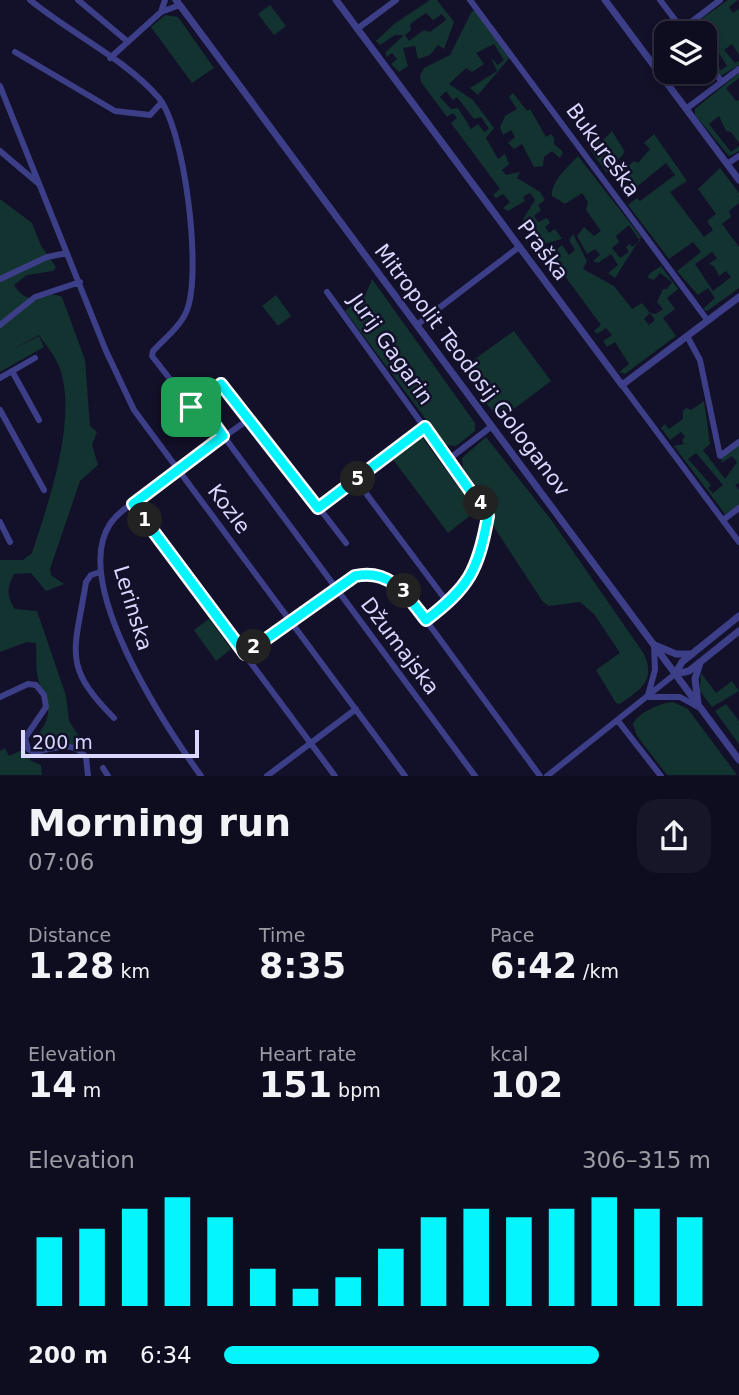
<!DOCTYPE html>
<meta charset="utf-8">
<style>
:root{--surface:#0e0c1f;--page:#171528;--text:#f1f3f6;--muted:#9b9ba4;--line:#2e2c3d;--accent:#05f5fe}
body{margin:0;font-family:"DejaVu Sans",sans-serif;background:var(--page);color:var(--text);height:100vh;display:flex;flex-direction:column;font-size:26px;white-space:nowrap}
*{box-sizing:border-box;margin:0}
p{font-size:23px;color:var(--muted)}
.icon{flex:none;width:38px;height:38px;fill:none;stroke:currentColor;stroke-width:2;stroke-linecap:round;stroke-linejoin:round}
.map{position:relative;height:776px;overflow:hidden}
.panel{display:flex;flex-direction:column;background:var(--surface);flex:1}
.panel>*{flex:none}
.fabs{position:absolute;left:654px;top:21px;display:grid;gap:14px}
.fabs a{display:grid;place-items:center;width:63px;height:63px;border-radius:14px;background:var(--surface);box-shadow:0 4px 10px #0003,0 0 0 2px var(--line);font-size:35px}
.scale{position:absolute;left:21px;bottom:18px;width:178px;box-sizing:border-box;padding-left:7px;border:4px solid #dad8ff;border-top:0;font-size:19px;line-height:24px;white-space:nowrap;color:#dad8ff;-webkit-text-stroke:5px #131029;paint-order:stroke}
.pin{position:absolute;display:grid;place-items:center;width:60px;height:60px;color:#fff;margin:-30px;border-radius:14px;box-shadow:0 4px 10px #0006}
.km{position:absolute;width:35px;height:35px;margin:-18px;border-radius:50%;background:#222;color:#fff;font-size:19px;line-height:35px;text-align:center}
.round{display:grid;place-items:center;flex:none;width:74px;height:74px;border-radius:21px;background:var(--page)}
.head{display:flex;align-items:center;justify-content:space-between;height:119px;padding:0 28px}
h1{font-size:38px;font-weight:600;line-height:52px}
.metrics{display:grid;grid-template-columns:repeat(3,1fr);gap:10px;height:119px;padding:7px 28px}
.metrics div{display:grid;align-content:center}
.metrics b{font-size:35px;font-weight:600}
.metrics small{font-size:19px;font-weight:400}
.metrics p{font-size:19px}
.chart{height:196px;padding:14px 28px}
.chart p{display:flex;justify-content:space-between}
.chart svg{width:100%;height:126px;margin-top:7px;stroke:var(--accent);stroke-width:6}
ul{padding:0 28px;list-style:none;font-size:23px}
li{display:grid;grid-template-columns:112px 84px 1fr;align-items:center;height:52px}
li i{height:18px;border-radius:9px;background:var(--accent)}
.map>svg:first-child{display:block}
.green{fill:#133330;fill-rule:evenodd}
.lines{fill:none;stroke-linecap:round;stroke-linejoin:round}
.minor{stroke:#3c3e87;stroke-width:6}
.tertiary{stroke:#3c3e87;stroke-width:7}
.route-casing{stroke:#fff;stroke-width:14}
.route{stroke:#05f5fe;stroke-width:9}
.labels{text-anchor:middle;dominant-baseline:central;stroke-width:5;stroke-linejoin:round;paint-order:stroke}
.street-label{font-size:21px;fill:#dad8ff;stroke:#131029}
</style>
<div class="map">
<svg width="739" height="776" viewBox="0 0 739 776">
<rect width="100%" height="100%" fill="#131029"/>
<path class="green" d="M430 0H437L454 22 444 49 438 45 430 55 418 59 415 46 403 48 408 66 399 72 391 64 397 59 392 53 386 57V52L404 35H395L380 45 376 41 394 24ZM426 13 433 20 442 14 446 20 430 32 424 30 409 41 405 35 411 30 410 24Z
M728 0H738L729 7 733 13 739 9V55L732 44 724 50 735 63 739 61V65L721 76 705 55 708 53 721 70 727 66 710 39 705 41V36L713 30 708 23 696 33H688L691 26Z
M270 5 286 26 274 35 258 14Z
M472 11H476L510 57 478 95 470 88 497 71 491 58 498 65 504 60 494 44 476 53 484 64 472 72 466 68 449 84 473 100 494 128 486 138 498 159 505 154 509 164 502 170 506 175 520 172 517 178 540 192 545 200 538 205 541 210 534 216 538 222 547 218 550 223 545 227 549 233 555 229 562 239 543 244 523 219 535 200 530 193 523 197 525 201 508 211 503 208 510 202 503 194 496 198 493 195 500 189 451 123 457 118 453 113 447 117 421 82 420 76 424 68 450 55ZM446 91 453 100 457 97 474 119 481 117 489 129 484 132 478 124 471 129 458 108 451 109 440 97Z
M165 15 178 17 214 68 192 83 151 27Z
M739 73V78L726 88 736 101 739 100V143L731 132 726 131 719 116 709 124 731 152 739 146V151L729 156 695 115V109Z
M513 93 527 111 530 109 546 137 551 134 554 138V144L563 152 560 158 552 151 544 157 543 166 534 167 522 144 514 149 508 143 515 137 511 130 503 135 500 127 505 116 517 109 509 97Z
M612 131 625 152 607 173 591 151 592 140 602 141Z
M654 134 687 181 670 192 704 237 713 230 707 221 716 214 698 189 720 168 739 193V203L729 211 731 217 722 224 739 247V288L707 311 703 309 715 298 708 288 698 295 677 271 701 252 693 242 669 259 628 205 637 198 640 201 675 175 666 163 634 189 621 172 634 161 638 163 650 149 644 143ZM712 252 717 258 709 264 714 266 719 276 726 271 731 277 713 291 695 264Z
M578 156 641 237 615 278 608 273 618 265 611 254 598 263 593 261 600 255 595 249 587 254 577 236 584 227 594 236 601 231 586 210 588 202 582 193 565 204 552 196C551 181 569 166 578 156ZM629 225 640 241 632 247 630 244 626 247 629 252 620 258 612 248 619 242 616 236Z
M0 199 32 223 41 246 56 267 53 271 27 275 14 285C32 312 41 287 62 297L85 360 90 426 97 432 92 445 98 465 80 481 50 569 51 575 64 584 46 591 31 573 14 574C7 588 6 596 15 609L37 611 66 696 69 721 80 738 74 745C60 740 43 750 39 733 55 712 46 703 39 682 35 671 37 655 36 643L27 642 0 652V560H23L32 553C48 504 81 411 57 362 53 353 45 344 39 335L9 351 39 336 44 347 0 372Z
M573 234 587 261 583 269 614 286 632 309 642 303 650 313 644 319 649 325 655 320 650 313 656 314 663 309 657 302 663 289H667L672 282 660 273 654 280 648 278 649 274 661 266 678 289 667 298 675 309 663 318 676 336 625 374 619 372 629 364 615 342 607 347 603 341 612 335 606 328 597 334 594 331 601 325 553 260 559 256 556 250 562 245 569 255 575 250 569 240Z
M372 279 475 423V431L456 446 445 445 345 311 365 296Z
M276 295 291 316 278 326 262 306Z
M514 331 551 381 499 420 461 369Z
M704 401 710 444 703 450 725 479 737 462 732 456 721 463 722 457 739 445V483L735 485 739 490V505L725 514 674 446 684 444 682 440 685 437 681 432 670 440 661 428 665 424 669 429 683 419V410L687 408 691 410ZM696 453 723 485 713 493 708 488 711 485 688 459Z
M421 436 476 511 448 533 392 458Z
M486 437 552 521 644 654C656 681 641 689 620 704L616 703 596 670 620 653 594 614 580 602 549 606 543 602 492 524 494 511 463 469 462 458Z
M209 619 231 649 216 661 194 630Z
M701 673 716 693 732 681 739 691 712 707 700 691Z
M673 702 688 709 737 775H667L637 736 633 724C639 712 660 703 673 702Z
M726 704 739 721V744L715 711Z
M5 748 9 756 24 749 31 761 41 765 42 775H0V751Z"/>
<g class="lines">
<path class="minor" d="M30 0C70 33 125 59 158 97 185 128 202 272 187 310 181 326 164 339 153 351L152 356 191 406
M78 0 127 41
M470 0 708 321
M660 0 685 33
M161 12 165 0
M357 29 396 0
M682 29 720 0
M15 52 115 111 150 115 162 102
M110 58 161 12 180 5
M705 60 722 82
M0 86 106 351 134 410 405 776
M686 109 739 69
M0 151 39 184
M727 164 739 156
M0 279 47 257 67 253
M327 292 486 513 487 521 465 585 426 620
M418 324 519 247
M0 325 35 297 80 282
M687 336 700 360 720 456 739 442
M12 371 39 420
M0 378 35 358
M622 385 739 542
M191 406 208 415 475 776
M191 406 221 384 225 385 346 543
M0 410 44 490
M449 459 492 426
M356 480 448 603
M133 504 335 776
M318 508 425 427
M723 520 739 508
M0 522 10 542
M100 572 91 575 86 582C75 651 61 665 114 718
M245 654 352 577C373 571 391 577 406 593L540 776
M648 695 655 670 654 644
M0 697 28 684 36 685 44 695 46 707 25 738 28 749 33 752C54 750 70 738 86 757L88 776
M649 697H680L698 707
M618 721 661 776
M103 768 108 776
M201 776C166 727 70 584 110 524 120 509 141 498 156 487 187 464 218 440 251 418
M267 776 356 709
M547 776 675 674"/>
<path class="tertiary" d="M176 0 739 760
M336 0 622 385 739 297
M605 0 739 180
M657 646 676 654H692
M675 674 682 662 739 616
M675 674 689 671 739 631
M698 703 695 679 700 663"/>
</g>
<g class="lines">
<g class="route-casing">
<path id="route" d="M221 384 318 508 425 427 488 516C478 571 469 587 426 620 407 596 391 568 355 576L245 654 133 504 223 436 208 415 191 407Z"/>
</g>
<use href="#route" class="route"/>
</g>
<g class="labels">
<g class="street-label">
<text transform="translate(603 150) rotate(54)">Bukureška</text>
<text transform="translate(543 250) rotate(53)">Praška</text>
<text transform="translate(391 349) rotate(55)">Jurij Gagarin</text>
<text transform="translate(472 370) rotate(53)">Mitropolit Teodosij Gologanov</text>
<text transform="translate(229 509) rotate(53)">Kozle</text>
<text transform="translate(133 608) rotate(73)">Lerinska</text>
<text transform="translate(400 646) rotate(53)">Džumajska</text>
</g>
</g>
</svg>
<div class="fabs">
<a><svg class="icon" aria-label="layers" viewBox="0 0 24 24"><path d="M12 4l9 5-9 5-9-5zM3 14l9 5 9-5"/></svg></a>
</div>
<div class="scale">200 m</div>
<div class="pin" style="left:191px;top:407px;background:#1e9e55"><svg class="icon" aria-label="arrive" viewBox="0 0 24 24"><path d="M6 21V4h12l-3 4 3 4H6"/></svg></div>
<b class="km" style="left:145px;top:520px">1</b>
<b class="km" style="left:254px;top:647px">2</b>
<b class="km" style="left:404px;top:591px">3</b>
<b class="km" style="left:481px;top:503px">4</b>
<b class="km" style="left:358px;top:479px">5</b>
</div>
<section class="panel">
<div class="head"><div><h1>Morning run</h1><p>07:06</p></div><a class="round"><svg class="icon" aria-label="share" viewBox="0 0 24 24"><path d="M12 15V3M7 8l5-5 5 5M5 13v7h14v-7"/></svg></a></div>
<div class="metrics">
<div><p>Distance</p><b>1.28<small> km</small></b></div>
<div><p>Time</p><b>8:35</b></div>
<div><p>Pace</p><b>6:42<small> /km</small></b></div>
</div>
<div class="metrics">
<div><p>Elevation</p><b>14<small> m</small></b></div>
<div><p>Heart rate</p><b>151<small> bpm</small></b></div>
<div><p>kcal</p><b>102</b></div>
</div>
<div class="chart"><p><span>Elevation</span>306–315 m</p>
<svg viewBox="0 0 160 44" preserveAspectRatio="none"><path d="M5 44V20M15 44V17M25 44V10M35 44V6M45 44V13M55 44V31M65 44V38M75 44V34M85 44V24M95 44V13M105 44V10M115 44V13M125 44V10M135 44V6M145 44V10M155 44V13"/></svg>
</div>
<ul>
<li><b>200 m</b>6:34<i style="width:77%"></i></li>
</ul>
</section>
